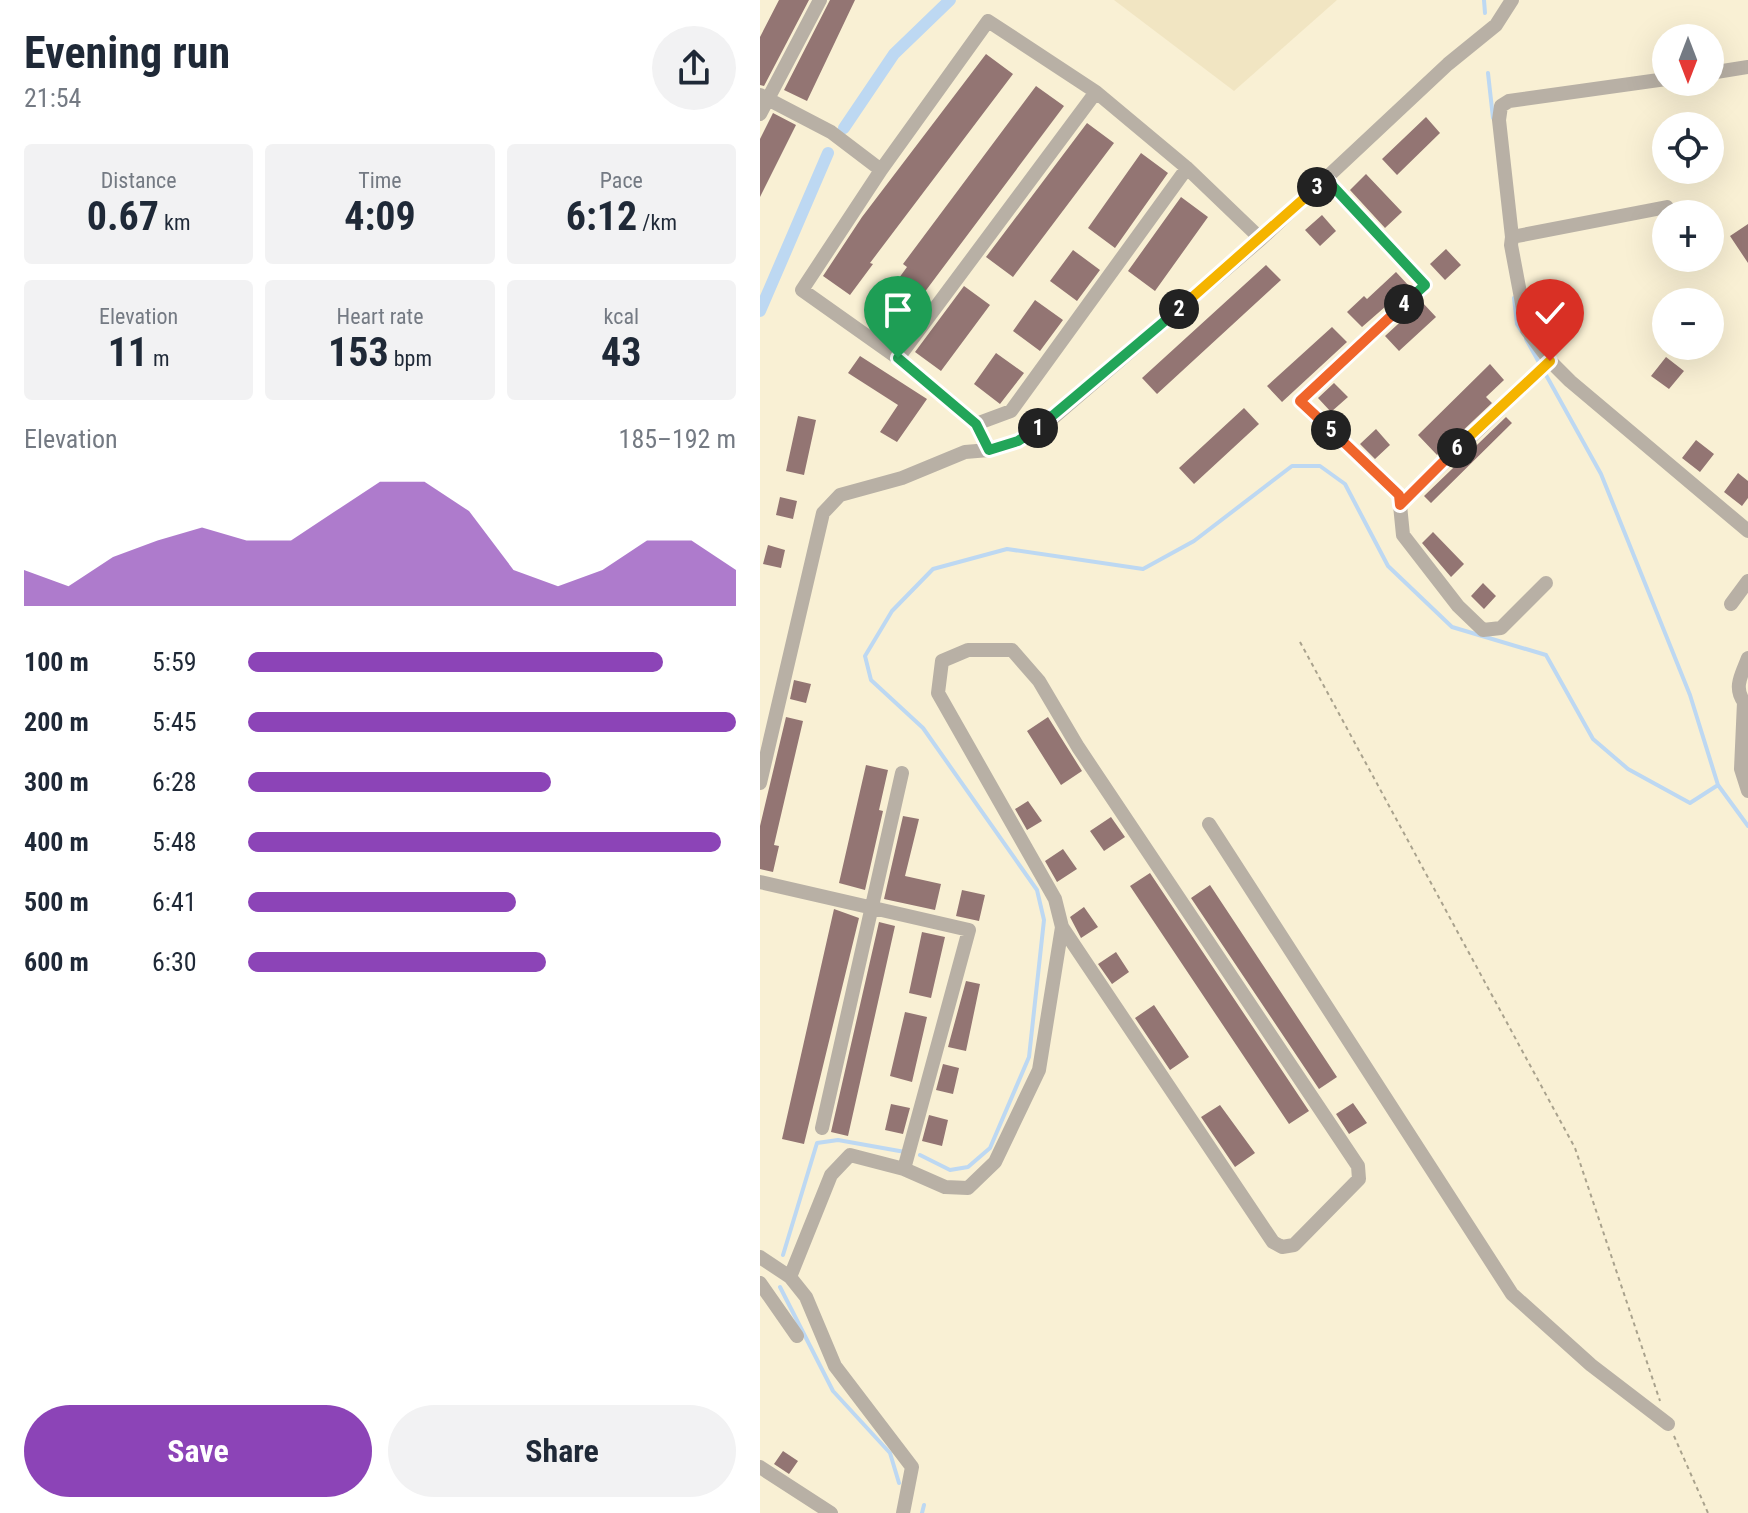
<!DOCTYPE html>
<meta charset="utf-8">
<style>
:root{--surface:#fff;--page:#f2f2f3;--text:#1f2937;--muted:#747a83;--accent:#8c44b7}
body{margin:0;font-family:"Roboto Condensed",sans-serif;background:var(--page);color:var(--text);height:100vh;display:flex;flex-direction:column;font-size:30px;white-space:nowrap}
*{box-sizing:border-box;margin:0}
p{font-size:26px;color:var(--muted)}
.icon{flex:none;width:44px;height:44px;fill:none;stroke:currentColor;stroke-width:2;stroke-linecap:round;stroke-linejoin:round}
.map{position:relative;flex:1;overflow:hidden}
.sheet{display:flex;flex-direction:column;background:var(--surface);width:760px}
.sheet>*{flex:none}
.needle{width:52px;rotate:180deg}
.buttons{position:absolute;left:892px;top:24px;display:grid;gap:16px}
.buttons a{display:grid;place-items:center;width:72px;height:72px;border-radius:50%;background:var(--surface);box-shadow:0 8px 32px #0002;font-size:40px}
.pin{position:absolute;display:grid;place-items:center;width:68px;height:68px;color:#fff;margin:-82px -34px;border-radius:50% 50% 50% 0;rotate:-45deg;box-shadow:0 0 8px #0007}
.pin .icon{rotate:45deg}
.km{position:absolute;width:40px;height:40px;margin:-20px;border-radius:50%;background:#222;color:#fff;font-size:22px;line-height:40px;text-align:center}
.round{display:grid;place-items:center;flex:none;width:84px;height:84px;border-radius:42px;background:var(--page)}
.headline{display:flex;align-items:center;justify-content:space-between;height:136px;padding:0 24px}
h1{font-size:44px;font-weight:700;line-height:60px}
.metrics{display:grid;grid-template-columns:repeat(3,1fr);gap:12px;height:136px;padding:8px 24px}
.metrics div{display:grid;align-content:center;border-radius:8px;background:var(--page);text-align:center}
.metrics b{font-size:40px;font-weight:700}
.metrics small{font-size:22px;font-weight:400}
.metrics p{font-size:22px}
.chart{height:224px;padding:16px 24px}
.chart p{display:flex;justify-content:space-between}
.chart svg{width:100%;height:144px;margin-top:8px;fill:var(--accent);opacity:.7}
.cta{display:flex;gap:16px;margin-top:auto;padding:16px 24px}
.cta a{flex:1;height:92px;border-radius:48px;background:var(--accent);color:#fff;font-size:32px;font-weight:700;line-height:92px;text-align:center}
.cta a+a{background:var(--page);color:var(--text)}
ul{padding:0 24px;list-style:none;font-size:26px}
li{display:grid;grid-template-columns:128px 96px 1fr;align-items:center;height:60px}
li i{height:20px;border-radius:10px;background:var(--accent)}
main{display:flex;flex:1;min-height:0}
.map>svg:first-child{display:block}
.built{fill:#f1e5c2}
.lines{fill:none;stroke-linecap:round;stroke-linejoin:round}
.stream{stroke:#bdd8f2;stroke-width:4}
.canal{stroke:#bdd8f2;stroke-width:12}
.building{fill:#937573}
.path{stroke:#a9a28d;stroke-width:2;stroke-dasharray:4 4;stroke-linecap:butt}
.minor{stroke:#b8b0a5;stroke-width:14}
.split-1-casing{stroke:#fff;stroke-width:16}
.split-2-casing{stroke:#fff;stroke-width:16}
.split-3-casing{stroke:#fff;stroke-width:16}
.split-4-casing{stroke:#fff;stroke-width:16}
.split-5-casing{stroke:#fff;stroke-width:16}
.split-6-casing{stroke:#fff;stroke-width:16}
.split-7-casing{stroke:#fff;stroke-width:16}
.split-1{stroke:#22a559;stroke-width:10}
.split-2{stroke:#22a559;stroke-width:10}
.split-3{stroke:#f5b400;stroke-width:10}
.split-4{stroke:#22a559;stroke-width:10}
.split-5{stroke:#f0652b;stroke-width:10}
.split-6{stroke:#f0652b;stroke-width:10}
.split-7{stroke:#f5b400;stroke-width:10}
</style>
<main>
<section class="sheet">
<div class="headline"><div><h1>Evening run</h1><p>21:54</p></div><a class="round"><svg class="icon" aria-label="share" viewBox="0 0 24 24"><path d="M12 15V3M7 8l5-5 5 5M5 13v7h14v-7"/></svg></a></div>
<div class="metrics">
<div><p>Distance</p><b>0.67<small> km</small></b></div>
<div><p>Time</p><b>4:09</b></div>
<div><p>Pace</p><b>6:12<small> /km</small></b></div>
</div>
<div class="metrics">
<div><p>Elevation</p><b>11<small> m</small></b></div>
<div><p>Heart rate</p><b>153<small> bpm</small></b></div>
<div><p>kcal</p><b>43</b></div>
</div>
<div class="chart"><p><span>Elevation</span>185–192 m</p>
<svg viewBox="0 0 160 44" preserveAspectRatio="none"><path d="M0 44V33L10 38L20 29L30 24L40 20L50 24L60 24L70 15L80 6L90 6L100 15L110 33L120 38L130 33L140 24L150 24L160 33V44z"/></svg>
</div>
<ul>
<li><b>100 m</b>5:59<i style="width:85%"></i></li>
<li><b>200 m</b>5:45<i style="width:100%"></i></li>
<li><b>300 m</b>6:28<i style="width:62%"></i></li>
<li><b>400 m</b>5:48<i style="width:97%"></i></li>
<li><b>500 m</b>6:41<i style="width:55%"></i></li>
<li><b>600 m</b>6:30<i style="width:61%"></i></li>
</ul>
<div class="cta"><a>Save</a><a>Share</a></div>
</section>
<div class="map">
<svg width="988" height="1513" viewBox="0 0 988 1513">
<rect width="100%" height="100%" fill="#f9f0d4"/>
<path class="built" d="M354 0H577L474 91Z"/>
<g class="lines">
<path class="stream" d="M724 0 725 13
M728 73 733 118
M754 298 757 324 762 332
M766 339 841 474 930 695 958 785 988 826
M160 1155 190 1170 208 1167 230 1148 269 1057 284 920 277 890 163 728 111 680 105 656 132 611 173 569 247 549 383 569 434 541 532 466H560L585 484 628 566 692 627 786 655 833 739 868 769 930 803 958 785
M23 1255 57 1143 78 1140 145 1152
M20 1287 73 1391 130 1453 139 1483
M162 1513 164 1505"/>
<path class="canal" d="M84 128 134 54 190 0
M0 311 68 153"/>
</g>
<path class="building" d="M19 0H49L4 86 0 85V37Z
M70 0H95L47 101 24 90Z
M226 54 253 74 110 263 113 264 90 295 63 276 102 217Z
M276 86 304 106 161 297 165 300 142 330 115 311 147 267 143 264Z
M13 113 36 125 0 197V139Z
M666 117 680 133 637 175 622 159Z
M327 123 354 143 253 277 226 257Z
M381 153 408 173 355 248 328 228Z
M606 174 642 212 625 228 590 190Z
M421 197 448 217 395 291 368 271Z
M562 215 576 231 560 246 545 230Z
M988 224V263L970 236Z
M686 249 701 265 685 280 670 264Z
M313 250 340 270 317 301 290 281Z
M506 265 521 280 397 394 382 378Z
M636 272 649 286 602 327 587 312 604 296 607 299Z
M204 286 230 305 181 371 155 352Z
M275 300 303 320 280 351 253 331Z
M662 302 676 317 639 351 625 336Z
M572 327 587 342 522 402 507 386Z
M236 353 264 373 240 404 214 384Z
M100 356 167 399 137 442 120 432 138 405 88 373Z
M906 357 924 371 909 389 891 376Z
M730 364 744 380 726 397 732 403 677 455 658 435Z
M574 383 588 397 571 412 558 398Z
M484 408 499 424 434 484 419 468Z
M38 416 56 420 44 475 26 471Z
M746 417 752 423 671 503 664 496Z
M616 429 630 445 615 459 600 444Z
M936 440 954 454 940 472 922 458Z
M978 473 988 481V498L982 506 964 492Z
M20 497 37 501 33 519 16 515Z
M673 532 704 564 691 577 662 543Z
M8 545 25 550 21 568 3 564Z
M723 583 736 596 724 609 711 596Z
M34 680 51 684 46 703 30 699Z
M26 717 43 721 14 845 19 846 13 872 0 869V826Z
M288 717 322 771 301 785 267 731Z
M106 765 128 770 119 810 123 811 105 890 79 883Z
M268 801 282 821 267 830 255 809Z
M143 816 159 819 145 876 181 884 175 910 124 899Z
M351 817 365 837 344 851 330 831Z
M303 849 317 869 297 882 285 861Z
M390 873 549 1111 529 1124 370 886Z
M450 885 577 1077 559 1089 431 898Z
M202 890 225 895 219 921 196 916Z
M324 907 338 927 321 938 310 917Z
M74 909 99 918 44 1144 22 1139Z
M119 922 135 926 88 1136 71 1132Z
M162 932 185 937 171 998 149 993Z
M356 952 369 972 352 984 338 964Z
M206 981 220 984 206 1051 188 1047Z
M394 1005 429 1057 410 1070 375 1018Z
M145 1012 167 1017 152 1082 130 1076Z
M183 1064 199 1068 193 1094 176 1090Z
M593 1103 607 1123 589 1134 576 1114Z
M131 1104 150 1108 143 1134 125 1130Z
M460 1105 495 1153 475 1167 441 1117Z
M169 1115 188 1120 182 1146 162 1141Z
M23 1451 38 1461 29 1474 14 1464Z"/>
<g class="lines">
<path class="path" d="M540 642 815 1148 900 1401
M914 1436 948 1513"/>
<path class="minor" d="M950 73 988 67
M0 95 71 132 121 170
M0 114 60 0
M565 179 665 285 540 401 639 495 643 535 698 606 723 630 741 628 786 583
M907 207 752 237 751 245 767 330 790 361 810 381 988 531
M752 237 739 120 741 106 749 101 906 79
M138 358 336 92
M216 424 251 411 427 168
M229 450 216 424 138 358 42 290 121 170 228 21 336 92 427 168 501 239
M640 505 790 361
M971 604 988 581
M208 650H252L279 681 318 747 598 1166 599 1179 534 1245 522 1247 513 1242 302 927 295 899 178 693 182 661Z
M988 658C982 674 973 687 984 702L981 769 988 791
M0 783 63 513 80 495 142 478 205 452 229 450 258 441 287 423 501 239 688 64 736 25 752 0
M449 824 752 1294 831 1365 908 1424
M0 882 209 930 144 1169
M62 1128 142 773
M0 1257 30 1277 46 1297 75 1366 152 1467 143 1513
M30 1277 71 1175 90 1155 144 1169 185 1187 208 1188 235 1162 279 1070 302 927
M0 1283 37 1336
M0 1467 71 1513"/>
</g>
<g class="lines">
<g class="split-1-casing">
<path id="split-1" d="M138 358 216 424 229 450 258 441 278 428"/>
</g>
<g class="split-2-casing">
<path id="split-2" d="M278 428 419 309"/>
</g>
<g class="split-3-casing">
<path id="split-3" d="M419 309 557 187"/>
</g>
<g class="split-4-casing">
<path id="split-4" d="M557 187 567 180 665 285 644 304"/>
</g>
<g class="split-5-casing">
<path id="split-5" d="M571 430 540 401 644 304"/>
</g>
<g class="split-6-casing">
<path id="split-6" d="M571 430 639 495 640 505 697 448"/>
</g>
<g class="split-7-casing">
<path id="split-7" d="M697 448 790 361"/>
</g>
<use href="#split-1" class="split-1"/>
<use href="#split-2" class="split-2"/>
<use href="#split-3" class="split-3"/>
<use href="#split-4" class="split-4"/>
<use href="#split-5" class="split-5"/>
<use href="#split-6" class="split-6"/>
<use href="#split-7" class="split-7"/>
</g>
</svg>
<div class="buttons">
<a><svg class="needle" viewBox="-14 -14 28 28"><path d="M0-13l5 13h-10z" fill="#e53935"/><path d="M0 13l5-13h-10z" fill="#747a83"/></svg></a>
<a><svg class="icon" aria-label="locate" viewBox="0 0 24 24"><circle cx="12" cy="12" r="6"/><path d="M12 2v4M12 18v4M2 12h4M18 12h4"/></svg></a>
<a>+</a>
<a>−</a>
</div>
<div class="pin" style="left:138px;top:358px;background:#1e9e55"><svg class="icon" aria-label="arrive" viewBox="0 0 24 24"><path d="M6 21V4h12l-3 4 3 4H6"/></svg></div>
<div class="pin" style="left:790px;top:361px;background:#d93025"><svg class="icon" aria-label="check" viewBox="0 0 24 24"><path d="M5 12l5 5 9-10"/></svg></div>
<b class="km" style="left:278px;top:428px">1</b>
<b class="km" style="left:419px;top:309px">2</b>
<b class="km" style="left:557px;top:187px">3</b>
<b class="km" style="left:644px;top:304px">4</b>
<b class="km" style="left:571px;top:430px">5</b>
<b class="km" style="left:697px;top:448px">6</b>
</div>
</main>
